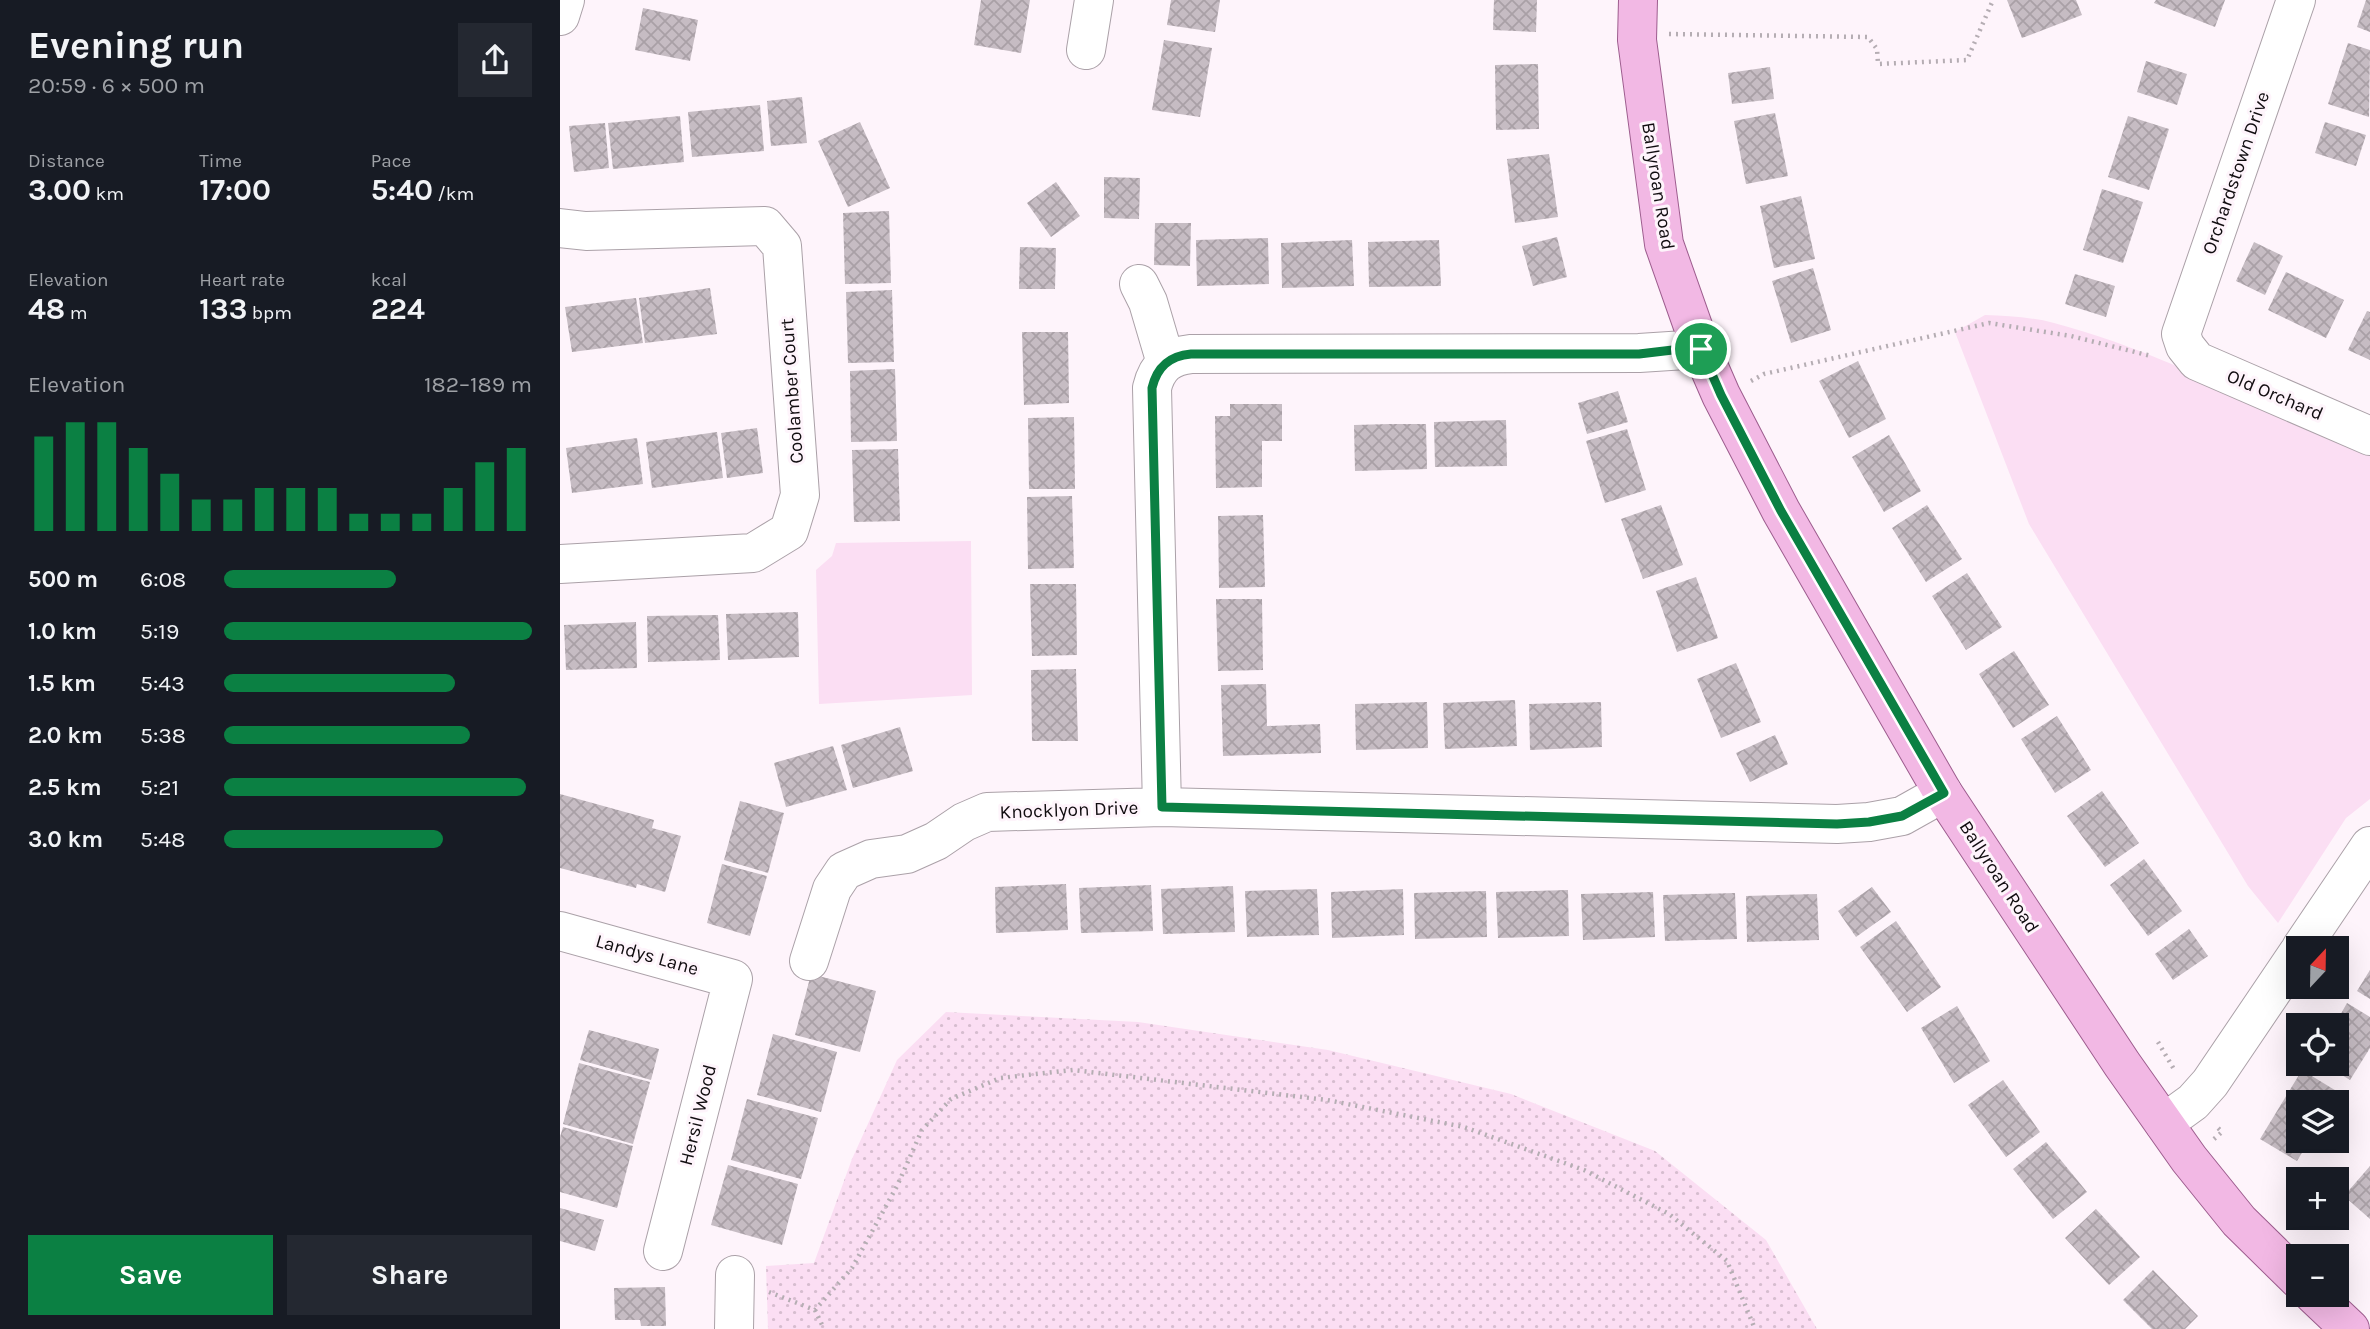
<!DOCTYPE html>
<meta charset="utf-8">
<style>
:root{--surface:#171b24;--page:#242831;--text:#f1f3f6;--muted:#9ea1a6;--accent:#0b8043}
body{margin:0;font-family:Karla,sans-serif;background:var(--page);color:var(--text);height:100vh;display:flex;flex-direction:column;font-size:26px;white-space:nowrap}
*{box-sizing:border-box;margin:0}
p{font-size:23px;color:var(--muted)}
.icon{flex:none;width:38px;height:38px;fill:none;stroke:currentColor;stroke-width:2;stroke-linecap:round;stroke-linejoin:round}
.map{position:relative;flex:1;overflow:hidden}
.drawer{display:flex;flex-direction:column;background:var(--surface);width:560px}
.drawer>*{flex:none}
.needle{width:46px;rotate:22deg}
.fabs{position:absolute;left:1726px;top:936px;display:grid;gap:14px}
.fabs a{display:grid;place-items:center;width:63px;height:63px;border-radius:0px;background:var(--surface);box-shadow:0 7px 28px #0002;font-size:35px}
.pin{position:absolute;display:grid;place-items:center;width:60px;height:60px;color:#fff;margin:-30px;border:4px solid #fff;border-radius:50%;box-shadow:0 2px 7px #0007}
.round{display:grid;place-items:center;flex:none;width:74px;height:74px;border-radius:0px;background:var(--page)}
.headline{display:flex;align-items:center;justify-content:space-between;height:119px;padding:0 28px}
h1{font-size:38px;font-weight:700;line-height:52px}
.metrics{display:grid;grid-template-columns:repeat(3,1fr);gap:10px;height:119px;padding:7px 28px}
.metrics div{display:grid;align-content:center}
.metrics b{font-size:30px;font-weight:700}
.metrics small{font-size:19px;font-weight:400}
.metrics p{font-size:19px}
.chart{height:196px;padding:14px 28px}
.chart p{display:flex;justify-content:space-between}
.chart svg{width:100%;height:126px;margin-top:7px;stroke:var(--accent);stroke-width:6}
.button{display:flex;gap:14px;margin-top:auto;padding:14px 28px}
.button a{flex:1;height:80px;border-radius:0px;background:var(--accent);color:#fff;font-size:28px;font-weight:700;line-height:80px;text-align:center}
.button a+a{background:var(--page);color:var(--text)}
ul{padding:0 28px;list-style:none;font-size:23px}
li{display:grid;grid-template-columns:112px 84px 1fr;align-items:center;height:52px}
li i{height:18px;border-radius:9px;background:var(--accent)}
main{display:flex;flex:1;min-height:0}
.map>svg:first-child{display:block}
.green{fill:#fbdef3}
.park{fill:url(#park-dots)}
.building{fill:url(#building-cross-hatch)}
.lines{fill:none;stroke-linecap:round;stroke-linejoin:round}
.minor-casing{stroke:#aba1a8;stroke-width:40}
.major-casing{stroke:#9d5d8e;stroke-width:40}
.path{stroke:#b5adb3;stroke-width:4.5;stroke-dasharray:2 5;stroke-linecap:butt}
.minor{stroke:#fff;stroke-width:38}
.major{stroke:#f2b8e4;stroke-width:38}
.route-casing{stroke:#fff;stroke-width:14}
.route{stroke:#0b8043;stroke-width:9}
.labels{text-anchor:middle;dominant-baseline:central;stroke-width:6;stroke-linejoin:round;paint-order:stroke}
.street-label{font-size:19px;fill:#100c0f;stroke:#fef4fb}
</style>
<main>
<section class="drawer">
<div class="headline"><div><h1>Evening run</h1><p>20:59 · 6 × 500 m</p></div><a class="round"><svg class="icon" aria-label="share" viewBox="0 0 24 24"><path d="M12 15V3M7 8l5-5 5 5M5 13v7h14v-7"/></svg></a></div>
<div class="metrics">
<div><p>Distance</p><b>3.00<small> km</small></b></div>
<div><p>Time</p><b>17:00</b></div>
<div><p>Pace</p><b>5:40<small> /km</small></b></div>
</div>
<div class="metrics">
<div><p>Elevation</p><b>48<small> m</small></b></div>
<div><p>Heart rate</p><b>133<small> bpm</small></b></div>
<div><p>kcal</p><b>224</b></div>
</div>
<div class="chart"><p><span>Elevation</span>182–189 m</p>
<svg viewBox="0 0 160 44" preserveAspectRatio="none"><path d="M5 44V11M15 44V6M25 44V6M35 44V15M45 44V24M55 44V33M65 44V33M75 44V29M85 44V29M95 44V29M105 44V38M115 44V38M125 44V38M135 44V29M145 44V20M155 44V15"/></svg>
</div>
<ul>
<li><b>500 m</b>6:08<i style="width:56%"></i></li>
<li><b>1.0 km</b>5:19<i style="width:100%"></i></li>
<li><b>1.5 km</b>5:43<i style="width:75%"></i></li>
<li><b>2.0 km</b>5:38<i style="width:80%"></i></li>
<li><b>2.5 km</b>5:21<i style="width:98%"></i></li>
<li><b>3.0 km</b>5:48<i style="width:71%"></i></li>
</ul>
<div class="button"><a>Save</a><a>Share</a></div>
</section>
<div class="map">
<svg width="1810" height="1329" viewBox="0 0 1810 1329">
<defs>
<pattern id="park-dots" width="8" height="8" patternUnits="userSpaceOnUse" patternTransform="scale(1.75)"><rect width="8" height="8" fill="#fbdef3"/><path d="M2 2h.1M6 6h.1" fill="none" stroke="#d6bdcf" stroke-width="1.8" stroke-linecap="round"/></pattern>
<pattern id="building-cross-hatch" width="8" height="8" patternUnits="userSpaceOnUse" patternTransform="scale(1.75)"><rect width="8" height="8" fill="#c6bcc3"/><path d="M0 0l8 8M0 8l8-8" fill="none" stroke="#a9a0a6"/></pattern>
</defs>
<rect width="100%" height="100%" fill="#fef4fb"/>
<path class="green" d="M1425 315C1448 316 1471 317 1494 323 1604 352 1707 409 1810 456V799L1786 818 1718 923 1688 886 1469 524 1395 332Z
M411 541 412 695 259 704 256 570 272 556 276 543Z"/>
<path class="park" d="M386 1012 578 1022 768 1050 951 1094 1095 1151 1206 1240 1257 1329H208L206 1266 254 1263 292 1159 337 1060Z"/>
<path class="building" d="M421 0H470L461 53 414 45Z
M611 0H660L655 32 607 25Z
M934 0H977L976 32 933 30Z
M1447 0H1516L1522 15 1462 38Z
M1596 0H1665L1655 27 1594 3Z
M1806 0H1810V32L1797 27Z
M83 8 138 20 130 61 75 50Z
M604 40 652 48 640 117 592 110Z
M1788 43 1810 50 1809 117 1768 104Z
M1586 61 1627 74 1617 105 1577 92Z
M978 64 979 129 936 130 935 65Z
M1210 67 1214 99 1172 104 1168 73Z
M242 97 247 143 211 146 207 101Z
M200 105 204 151 132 157 128 112Z
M1215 113 1228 176 1186 184 1174 121Z
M120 116 124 162 53 169 48 123Z
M1568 116 1609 129 1589 190 1548 177Z
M300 122 330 188 288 207 258 141Z
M1765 122 1806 135 1796 166 1755 153Z
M45 123 49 168 14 172 9 126Z
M989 154 998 217 955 223 947 159Z
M544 177 580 178 579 219 544 218Z
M496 182 520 216 491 237 467 203Z
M1542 189 1583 202 1563 263 1523 250Z
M1241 196 1255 259 1214 268 1200 206Z
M329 211 331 283 285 284 283 213Z
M595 223H631L630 266 594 265Z
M997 237 1007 277 973 286 962 246Z
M708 238 709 284 637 286 636 240Z
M792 240 794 286 722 288 721 243Z
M879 240 881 286 809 287 808 242Z
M1694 242 1723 256 1705 295 1676 281Z
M460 247 496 248 495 289H459Z
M1253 268 1271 330 1231 343 1212 281Z
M1726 272 1784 300 1766 338 1708 310Z
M1515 274 1555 286 1546 317 1505 304Z
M150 288 157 334 85 343 79 298Z
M332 290 334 362 288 363 286 292Z
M76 298 83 343 12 352 5 307Z
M1807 311 1810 312V360L1788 350Z
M462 332H508L509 403 464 405Z
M1298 361 1326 419 1289 438 1259 381Z
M335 369 337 441 291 442 290 371Z
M1058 391 1068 422 1027 434 1018 403Z
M670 404H722V441H702V487L656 488 655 416H670Z
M514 417 515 489H469L468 418Z
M946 420 947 466 875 467 874 422Z
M830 424H866L867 469 795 471 794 425Z
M197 428 203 473 167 478 161 433Z
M1067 429 1086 490 1045 503 1026 441Z
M157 432 163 478 92 488 86 442Z
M1329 435 1361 491 1324 512 1292 457Z
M77 438 83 484 12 493 6 448Z
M338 449 340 521 294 522 292 450Z
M512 496 514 568 468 569 467 497Z
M1101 505 1123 565 1083 579 1061 519Z
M1367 505 1402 559 1366 582 1332 528Z
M703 515 705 587 659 588 658 516Z
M1407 573 1442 627 1406 650 1372 596Z
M1136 577 1158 638 1117 652 1096 591Z
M470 584H516L517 655 472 656Z
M656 599H702L703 670 658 671Z
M238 612 239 657 168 660 166 614Z
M158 615 160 660 88 662 87 616Z
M76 622 77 668 6 670 4 625Z
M1454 651 1489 705 1453 728 1419 674Z
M1176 663 1201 722 1161 738 1137 679Z
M516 669 518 741H472L471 670Z
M706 684 707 726 760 724 761 753 663 756 661 685Z
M955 700 957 746 885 749 883 703Z
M867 702 868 748 796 750 795 704Z
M1041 702 1042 747 970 750 969 704Z
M1497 716 1531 770 1495 793 1461 739Z
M340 727 353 771 293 788 281 745Z
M1215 735 1228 764 1190 782 1176 753Z
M273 746 287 790 226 807 214 763Z
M1542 791 1579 843 1545 867 1507 816Z
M0 794 94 820 92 828 121 836 105 892 77 884 76 888 0 868Z
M180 801 224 813 208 873 164 860Z
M1584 859 1622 911 1588 936 1550 885Z
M162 864 207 876 190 936 147 923Z
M506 884 508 930 436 933 435 887Z
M591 885 593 931 521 933 519 888Z
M673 886 675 932 603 934 601 889Z
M1312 887 1331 912 1296 937 1278 911Z
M757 889 759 935 687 937 685 891Z
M843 889 844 935 772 938 771 892Z
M1008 890 1009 936 938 938 936 892Z
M926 891 927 937 855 939 854 893Z
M1093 892 1095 937 1023 940 1021 894Z
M1175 893 1177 939 1105 941 1103 895Z
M1257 894 1259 940 1187 942 1186 896Z
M1336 921 1381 987 1347 1012 1300 947Z
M1629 929 1648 956 1613 980 1595 954Z
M1810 970V999L1797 991Z
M251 974 316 991 300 1052 235 1035Z
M1787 1003 1810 1017V1048L1790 1080 1764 1064H1776V1026H1774Z
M1397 1006 1430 1061 1394 1083 1361 1028Z
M29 1030 99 1049 91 1080 20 1060Z
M213 1034 277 1052 261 1112 197 1095Z
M19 1063 90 1082 73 1144 3 1124Z
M1742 1070 1778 1092 1772 1102H1738V1141H1749L1737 1161 1700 1139Z
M1443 1080 1480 1132 1446 1157 1408 1105Z
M187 1099 258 1118 241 1179 171 1160Z
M3 1127 73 1146 57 1208 0 1192V1137Z
M1486 1142 1527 1192 1493 1219 1453 1169Z
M168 1165 238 1184 222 1245 151 1225Z
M1810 1166V1219L1784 1196Z
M0 1208 44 1220 35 1251 0 1241Z
M1536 1209 1580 1257 1549 1285 1505 1238Z
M1593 1270 1638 1316 1625 1329H1592L1563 1300Z
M105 1287 106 1326H81L80 1320H55L54 1288Z"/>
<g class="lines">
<g class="minor-casing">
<path id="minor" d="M1736 0 1621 334 1625 346 1637 361 1810 436
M0 16 5 0
M526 50 534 0
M0 228 26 231 205 226 222 246 240 495 229 531 193 553 0 564
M579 284 588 302 606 363
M602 807 592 388C597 367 609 356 631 354L1079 353 1141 349
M0 931 173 979 103 1251
M1741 948 1810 846
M249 961 272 889 284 871 311 859 347 854 376 841 404 822 427 812 602 807 1277 824 1309 822 1342 816 1383 793
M1604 1123 1633 1102 1650 1083 1738 953
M174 1329 175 1275"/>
</g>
<g class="major-casing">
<path id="major" d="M1078 0 1077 40 1104 244 1141 349 1161 395 1221 511 1383 793 1562 1064 1629 1159 1679 1221 1738 1279
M1754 1295 1790 1329"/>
</g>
<path class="path" d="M1109 34 1308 37 1317 49 1318 64 1407 60 1433 0
M1191 381 1204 374 1429 323 1511 336 1591 356
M1598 1042 1615 1071
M1654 1139 1662 1132 1656 1126
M209 1292 255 1310 292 1268 337 1186 362 1130 391 1099 440 1078 513 1070 767 1100 904 1127 1024 1170 1109 1214 1167 1261 1195 1329
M255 1310 264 1329"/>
<use href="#minor" class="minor"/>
<use href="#major" class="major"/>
</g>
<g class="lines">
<g class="route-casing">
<path id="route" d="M1121 349H1141L1161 395 1221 511 1384 793 1342 816 1309 822 1277 824 602 807 592 388C597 367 609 356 631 354H1079Z"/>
</g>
<use href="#route" class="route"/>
</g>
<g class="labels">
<g class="street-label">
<text transform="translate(1676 173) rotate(-71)">Orchardstown Drive</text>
<text transform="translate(1098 186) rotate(81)">Ballyroan Road</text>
<text transform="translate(232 391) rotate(-94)">Coolamber Court</text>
<text transform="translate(1715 395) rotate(23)">Old Orchard</text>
<text transform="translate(509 810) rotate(-2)">Knocklyon Drive</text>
<text transform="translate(1439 877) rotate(57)">Ballyroan Road</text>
<text transform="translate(87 955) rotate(16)">Landys Lane</text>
<text transform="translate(138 1115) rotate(-76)">Hersil Wood</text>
</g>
</g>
</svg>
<div class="fabs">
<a><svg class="needle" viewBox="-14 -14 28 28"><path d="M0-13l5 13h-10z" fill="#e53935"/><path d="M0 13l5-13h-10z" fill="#9ea1a6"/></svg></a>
<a><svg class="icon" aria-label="locate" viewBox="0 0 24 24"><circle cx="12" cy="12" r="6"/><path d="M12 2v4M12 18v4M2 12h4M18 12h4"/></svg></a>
<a><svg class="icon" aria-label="layers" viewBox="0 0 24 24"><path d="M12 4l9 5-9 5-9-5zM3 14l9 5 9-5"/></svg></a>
<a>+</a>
<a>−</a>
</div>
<div class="pin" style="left:1141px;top:349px;background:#1e9e55"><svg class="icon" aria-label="arrive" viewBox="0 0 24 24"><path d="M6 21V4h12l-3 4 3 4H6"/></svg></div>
</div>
</main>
